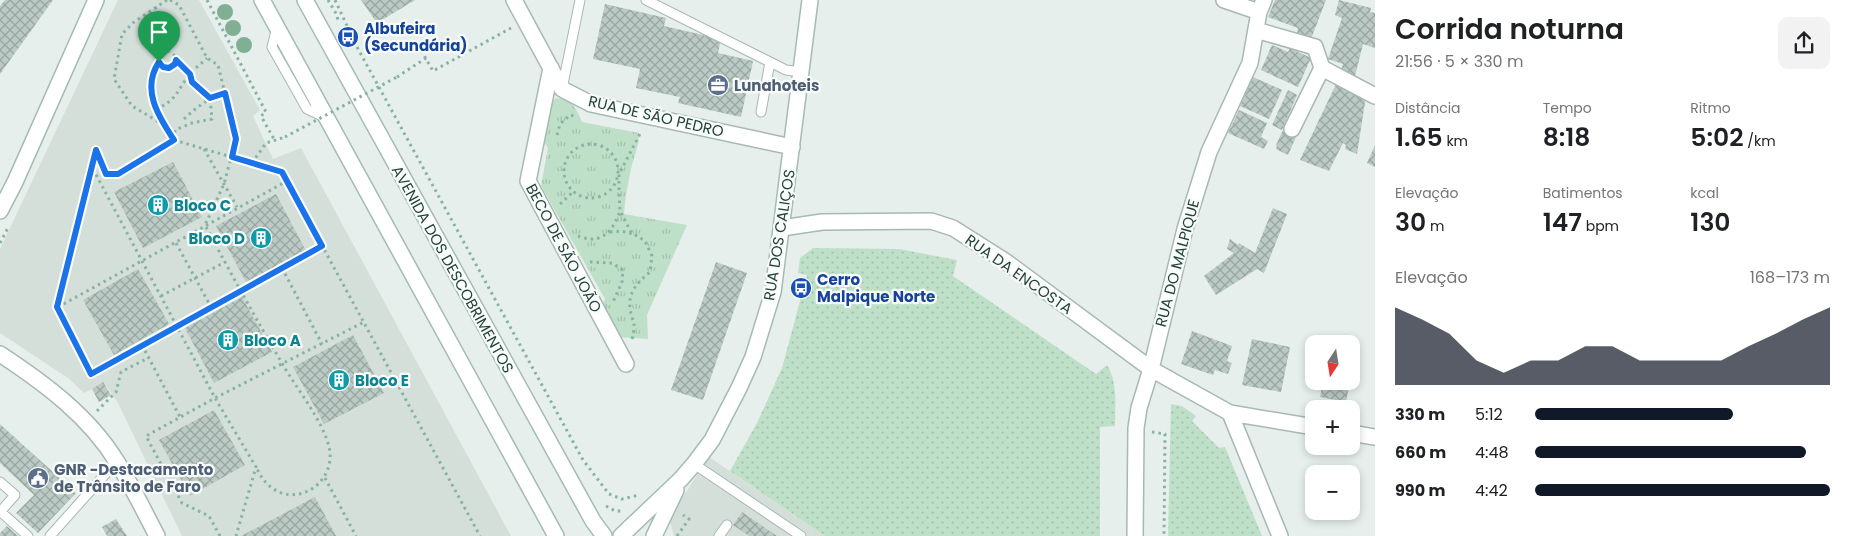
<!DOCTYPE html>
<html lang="pt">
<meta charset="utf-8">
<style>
:root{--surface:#fff;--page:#f2f2f2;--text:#202124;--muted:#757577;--accent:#111827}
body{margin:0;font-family:Poppins,sans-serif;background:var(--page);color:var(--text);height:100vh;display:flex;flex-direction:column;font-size:19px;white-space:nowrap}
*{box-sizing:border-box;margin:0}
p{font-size:16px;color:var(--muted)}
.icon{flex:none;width:28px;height:28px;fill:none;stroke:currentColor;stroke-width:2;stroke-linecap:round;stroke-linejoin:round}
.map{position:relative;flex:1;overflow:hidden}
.drawer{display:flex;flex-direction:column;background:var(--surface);width:475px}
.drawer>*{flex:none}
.needle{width:32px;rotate:192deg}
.controls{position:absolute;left:1305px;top:335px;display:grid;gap:10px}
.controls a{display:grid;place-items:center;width:55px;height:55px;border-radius:10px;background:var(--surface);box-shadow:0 2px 8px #0003;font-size:25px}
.pin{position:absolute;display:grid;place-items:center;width:42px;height:42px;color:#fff;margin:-51px -21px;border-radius:50% 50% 50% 0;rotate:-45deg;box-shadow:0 0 5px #0007}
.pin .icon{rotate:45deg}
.round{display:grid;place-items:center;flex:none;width:52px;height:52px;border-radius:10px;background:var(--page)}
.overview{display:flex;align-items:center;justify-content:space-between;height:85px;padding:0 20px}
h1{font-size:28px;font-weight:600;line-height:38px}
.figures{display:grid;grid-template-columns:repeat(3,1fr);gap:8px;height:85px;padding:5px 20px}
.figures div{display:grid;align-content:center}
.figures b{font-size:25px;font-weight:600}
.figures small{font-size:14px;font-weight:400}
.figures p{font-size:14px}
.chart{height:140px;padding:10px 20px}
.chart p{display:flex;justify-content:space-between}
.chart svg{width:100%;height:90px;margin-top:5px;fill:var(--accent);opacity:.7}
ul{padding:0 20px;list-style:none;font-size:16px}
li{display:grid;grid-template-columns:80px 60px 1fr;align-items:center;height:38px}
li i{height:12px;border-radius:6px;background:var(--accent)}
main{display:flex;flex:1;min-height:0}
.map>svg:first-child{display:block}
.built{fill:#d4dfda}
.grass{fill:url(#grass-dots)}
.park{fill:url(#park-tufts)}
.building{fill:url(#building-cross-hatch)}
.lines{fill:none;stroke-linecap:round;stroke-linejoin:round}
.lane-casing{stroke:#a8b8b2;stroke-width:11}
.street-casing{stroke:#a8b8b2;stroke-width:18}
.secondary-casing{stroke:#a4bbb3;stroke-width:18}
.path{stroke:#86b3a5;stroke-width:3;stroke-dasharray:2.5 4;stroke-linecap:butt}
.lane{stroke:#fff;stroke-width:9}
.street{stroke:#fff;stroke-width:15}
.secondary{stroke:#fff;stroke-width:15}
.path-bridge{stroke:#86b3a5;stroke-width:3;stroke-dasharray:2.5 4;stroke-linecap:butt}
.tree{fill:#80af93}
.route-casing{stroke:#fff;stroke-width:10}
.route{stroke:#1a73e8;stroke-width:6}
.labels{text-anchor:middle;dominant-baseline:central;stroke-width:4.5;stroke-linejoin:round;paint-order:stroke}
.transit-label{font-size:15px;font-weight:bold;fill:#164399;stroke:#f7fbf9;text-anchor:start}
.service-label{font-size:15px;font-weight:bold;fill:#4e5e75;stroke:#f7fbf9;text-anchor:start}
.street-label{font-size:15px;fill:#24423a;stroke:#f7fbf9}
.culture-label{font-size:15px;font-weight:bold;fill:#0d838f;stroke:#f7fbf9;text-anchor:start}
</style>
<main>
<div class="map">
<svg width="1375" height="536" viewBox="0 0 1375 536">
<defs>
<pattern id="grass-dots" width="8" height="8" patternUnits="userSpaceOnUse" patternTransform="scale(1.25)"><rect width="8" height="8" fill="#bfe0c8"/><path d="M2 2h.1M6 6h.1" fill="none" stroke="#a4c1ad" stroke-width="1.8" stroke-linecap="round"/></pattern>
<pattern id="park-tufts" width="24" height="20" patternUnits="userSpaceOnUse" patternTransform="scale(1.25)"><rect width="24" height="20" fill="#bfe0c8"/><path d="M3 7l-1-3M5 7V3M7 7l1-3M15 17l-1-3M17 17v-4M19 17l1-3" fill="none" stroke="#a4c1ad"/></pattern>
<pattern id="building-cross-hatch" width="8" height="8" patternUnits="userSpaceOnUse" patternTransform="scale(1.25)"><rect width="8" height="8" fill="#bbcac4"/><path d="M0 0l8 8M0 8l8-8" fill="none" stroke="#98a6a0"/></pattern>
</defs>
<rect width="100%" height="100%" fill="#e6efeb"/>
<path class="built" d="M118 0H199L260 110 253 116 273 159 301 148 511 536H182L118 403 104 383 84 393 68 378 0 333V249Z
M709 457 825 536H674L669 518Z"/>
<path class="grass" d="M813 248 899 249 957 260 953 276 1096 374 1107 365C1118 383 1115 405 1115 426L1100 427V536H825L730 471 757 423 782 368 807 275 798 273 800 258Z
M1171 404 1182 406 1196 416 1192 421 1219 448 1225 447 1262 536H1168Z"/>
<path class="park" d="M556 98C571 99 577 108 582 122L639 133C639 147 634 156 631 169 628 184 625 198 624 214L687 225 647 315 648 339 617 337 601 308 605 299 541 186 548 148 542 139 546 109Z"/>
<path class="building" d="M5 0H53L0 74V6Z
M361 0H415L377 23Z
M1275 0H1326L1311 39 1297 33 1298 28 1268 17Z
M1339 0 1371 8 1370 12 1375 13V48L1363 44 1355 76 1341 71 1343 64 1328 59 1342 18 1335 15Z
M605 4 666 18 664 26 721 39 718 53 753 61 741 117 678 103 680 97 636 88 640 69 593 59Z
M1272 45 1288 52 1290 48 1311 58 1298 87 1261 70Z
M1253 77 1282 90 1269 119 1240 106Z
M1337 82 1366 96 1357 154 1345 149 1346 145 1343 143 1329 171 1300 160Z
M1288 90 1297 95 1282 130 1272 125Z
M1239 110 1267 123 1261 137 1268 141 1264 149 1228 133Z
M1283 130 1296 137 1288 155 1276 149 1277 146 1276 145Z
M1375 145V167L1367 163Z
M173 162 202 217 143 248 114 192Z
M276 194 306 251 246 282 216 226Z
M1273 208 1287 214 1264 273 1257 269 1216 295 1204 276 1234 253 1227 249 1230 239 1238 245 1239 243 1255 253Z
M716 262 747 273 703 400 671 390Z
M138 269 169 324 114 355 83 300Z
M242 297 272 352 214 383 185 328Z
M1192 331 1232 346 1227 361 1232 363 1228 374 1215 370 1213 375 1181 364Z
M353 335 384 393 324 424 293 367Z
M1252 339 1290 347 1281 392 1242 385Z
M1323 381H1350L1346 402 1320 397Z
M103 382 111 395 99 402 92 389Z
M214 410 245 465 190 496 159 440Z
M0 424 76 493 38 533 16 513 34 495 0 463Z
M315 497 336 536H241Z
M742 512 777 536H749L733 525Z
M116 519 127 536H107L102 527Z
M7 526 18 536H0V533Z"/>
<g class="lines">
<g class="lane-casing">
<path id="lane" d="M646 0 786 70 802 72
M277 27 272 47 307 109 324 117
M562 89 580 0
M761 112 770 62
M694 464 801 536
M0 482 15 495 0 512
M1 512 28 536
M50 536 117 461
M719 536 727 525"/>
</g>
<g class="street-casing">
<path id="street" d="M514 0 562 89 591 104 792 147
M1224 0 1259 12
M1256 30 1315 47 1322 68 1292 129
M551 68 528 181 626 364
M1322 68 1375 96
M782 228 822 222 931 221 953 228 1005 261 1151 369 1230 413 1314 427
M0 354C44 383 89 416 117 462 132 486 144 511 157 536
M1230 413 1280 536
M1351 433 1375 437
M1135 536 1136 428 1139 408 1151 369 1185 229 1209 152 1250 63 1259 12 1264 0"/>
</g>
<g class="secondary-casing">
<path id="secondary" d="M262 0 556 536
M305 0 593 521 604 536
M0 211 15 182 96 0
M621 536 681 479 694 464 712 440 739 388 753 357 773 292 810 0
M654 536 676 490"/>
</g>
<path class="path" d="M167 0 134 22 122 34 114 79 132 106 164 125 174 140
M170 0 179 5 207 58 218 65 236 139 224 184 205 225C230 272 256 319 283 365 297 389 323 421 329 447 337 480 300 508 272 488 264 482 260 475 256 467
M207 0 266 112 261 116 275 141
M328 0 337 15 338 21
M335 0 357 47 583 460 609 494 622 499 639 495
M155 7 159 14 162 53
M405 43 418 45 433 71 511 28
M159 59a8 8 0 1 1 16 0a8 8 0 1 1-16 0Z
M159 62C146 81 151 106 164 125
M397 77 426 58
M156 109C176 101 177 91 189 75 194 69 201 64 207 58
M184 119C197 107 208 98 225 93
M557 135 560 124 570 115 574 116
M174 139 175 130 192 123 212 119 210 98 192 82 190 74 176 60
M564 171a27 27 0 1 1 54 0a27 27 0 1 1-54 0Z
M204 149 237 207
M252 163 266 143 285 137
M93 169 215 398 256 467 236 536
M560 204 573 192
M610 232 621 231 633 234
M578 236C581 237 586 239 590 239 607 240 615 225 620 211
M0 243 9 226
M176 243 211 307
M322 246 91 374 57 307 96 150 106 174H118L174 140 282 172 480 536
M590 262 612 263 623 270 622 282 613 302
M282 268 322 344
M161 296 225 262
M58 307 287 181
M632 339C637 321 632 324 630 308 628 292 638 282 650 272L652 256 645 241 631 232 620 211 619 193V174L641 132
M142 345 180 417
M97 411 116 392 121 372 148 358
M1152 432 1165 434 1164 536
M325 478 356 536
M606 506 615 511H621
M220 536 209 516 182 503 146 436 215 398 364 322
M677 536 689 519 683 515"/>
<use href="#lane" class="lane"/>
<use href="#street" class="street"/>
<use href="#secondary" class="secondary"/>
<path class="path-bridge" d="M285 137 397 77"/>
</g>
<g class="tree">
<circle cx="225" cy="12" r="8"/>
<circle cx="233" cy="28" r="8"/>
<circle cx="244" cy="45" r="8"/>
</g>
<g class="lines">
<g class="route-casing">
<path id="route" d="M176 60 190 74 192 82 210 98 225 93 236 139 232 157 282 172 322 246 91 374 57 307 96 150 106 174H118L174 140C158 116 141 89 159 62L163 67 169 68 175 64Z"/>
</g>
<use href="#route" class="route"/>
</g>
<defs>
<g id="bus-disc" transform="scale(1.125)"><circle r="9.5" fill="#1a4fb4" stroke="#f7fbf9"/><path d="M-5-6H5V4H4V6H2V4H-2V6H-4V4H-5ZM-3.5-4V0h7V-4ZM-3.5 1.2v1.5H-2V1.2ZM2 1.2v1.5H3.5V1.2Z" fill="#fff"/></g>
<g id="office-disc" transform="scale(1.125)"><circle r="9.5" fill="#5c6f8a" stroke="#f7fbf9"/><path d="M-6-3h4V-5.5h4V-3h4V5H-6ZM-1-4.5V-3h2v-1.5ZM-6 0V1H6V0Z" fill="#fff"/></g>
<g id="building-disc" transform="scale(1.125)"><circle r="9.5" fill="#0f9aa8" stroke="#f7fbf9"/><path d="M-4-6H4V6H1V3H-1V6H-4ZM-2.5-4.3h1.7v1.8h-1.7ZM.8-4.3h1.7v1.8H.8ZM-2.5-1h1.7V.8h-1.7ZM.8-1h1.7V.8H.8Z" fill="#fff"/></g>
<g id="civic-disc" transform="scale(1.125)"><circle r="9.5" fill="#5c6f8a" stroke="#f7fbf9"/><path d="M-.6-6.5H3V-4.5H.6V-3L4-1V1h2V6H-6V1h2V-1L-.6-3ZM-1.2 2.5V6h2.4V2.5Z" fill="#fff"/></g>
</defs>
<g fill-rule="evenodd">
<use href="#bus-disc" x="348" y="37"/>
<use href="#office-disc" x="718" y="85"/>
<use href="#building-disc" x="158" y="205"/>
<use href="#building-disc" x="261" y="238"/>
<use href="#bus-disc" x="801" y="288"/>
<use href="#building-disc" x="228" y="340"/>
<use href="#building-disc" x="339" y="380"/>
<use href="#civic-disc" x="38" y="478"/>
</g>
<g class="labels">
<g class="transit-label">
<text x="364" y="28">Albufeira<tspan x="364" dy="17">(Secundária)</tspan></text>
<text x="817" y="279">Cerro<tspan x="817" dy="17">Malpique Norte</tspan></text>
</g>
<g class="service-label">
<text x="734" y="85">Lunahoteis</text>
<text x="54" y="469">GNR -Destacamento<tspan x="54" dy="17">de Trânsito de Faro</tspan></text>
</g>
<g class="street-label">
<text transform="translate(656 116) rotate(13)">RUA DE SÃO PEDRO</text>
<text transform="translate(779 235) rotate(-81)">RUA DOS CALIÇOS</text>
<text transform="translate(564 248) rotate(62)">BECO DE SÃO JOÃO</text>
<text transform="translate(1177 263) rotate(-75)">RUA DO MALPIQUE</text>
<text transform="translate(453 269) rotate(61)">AVENIDA DOS DESCOBRIMENTOS</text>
<text transform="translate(1019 274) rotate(35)">RUA DA ENCOSTA</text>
</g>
<g class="culture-label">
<text x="174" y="205">Bloco C</text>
<text x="245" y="238" text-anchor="end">Bloco D</text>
<text x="244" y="340">Bloco A</text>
<text x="355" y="380">Bloco E</text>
</g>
</g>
</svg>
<div class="controls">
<a><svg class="needle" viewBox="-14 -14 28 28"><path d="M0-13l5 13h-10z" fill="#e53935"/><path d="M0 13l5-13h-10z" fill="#757577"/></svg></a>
<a>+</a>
<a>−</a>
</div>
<div class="pin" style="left:159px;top:62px;background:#1e9e55"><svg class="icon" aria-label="arrive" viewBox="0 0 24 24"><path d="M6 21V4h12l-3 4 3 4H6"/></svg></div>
</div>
<section class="drawer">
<div class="overview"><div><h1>Corrida noturna</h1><p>21:56 · 5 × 330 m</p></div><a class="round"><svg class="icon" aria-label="share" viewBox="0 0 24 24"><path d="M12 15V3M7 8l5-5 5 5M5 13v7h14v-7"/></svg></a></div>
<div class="figures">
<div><p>Distância</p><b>1.65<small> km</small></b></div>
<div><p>Tempo</p><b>8:18</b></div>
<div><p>Ritmo</p><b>5:02<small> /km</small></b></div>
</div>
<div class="figures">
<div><p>Elevação</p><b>30<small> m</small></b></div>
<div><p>Batimentos</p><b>147<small> bpm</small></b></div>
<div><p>kcal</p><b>130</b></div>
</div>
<div class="chart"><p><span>Elevação</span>168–173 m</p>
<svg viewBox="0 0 160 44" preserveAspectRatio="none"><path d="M0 44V6L10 12L20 19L30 32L40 38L50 32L60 32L70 25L80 25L90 32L100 32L110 32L120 32L130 25L140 19L150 12L160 6V44z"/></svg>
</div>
<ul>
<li><b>330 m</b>5:12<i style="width:67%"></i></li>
<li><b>660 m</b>4:48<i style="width:92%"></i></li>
<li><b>990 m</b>4:42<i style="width:100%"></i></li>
</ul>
</section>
</main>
